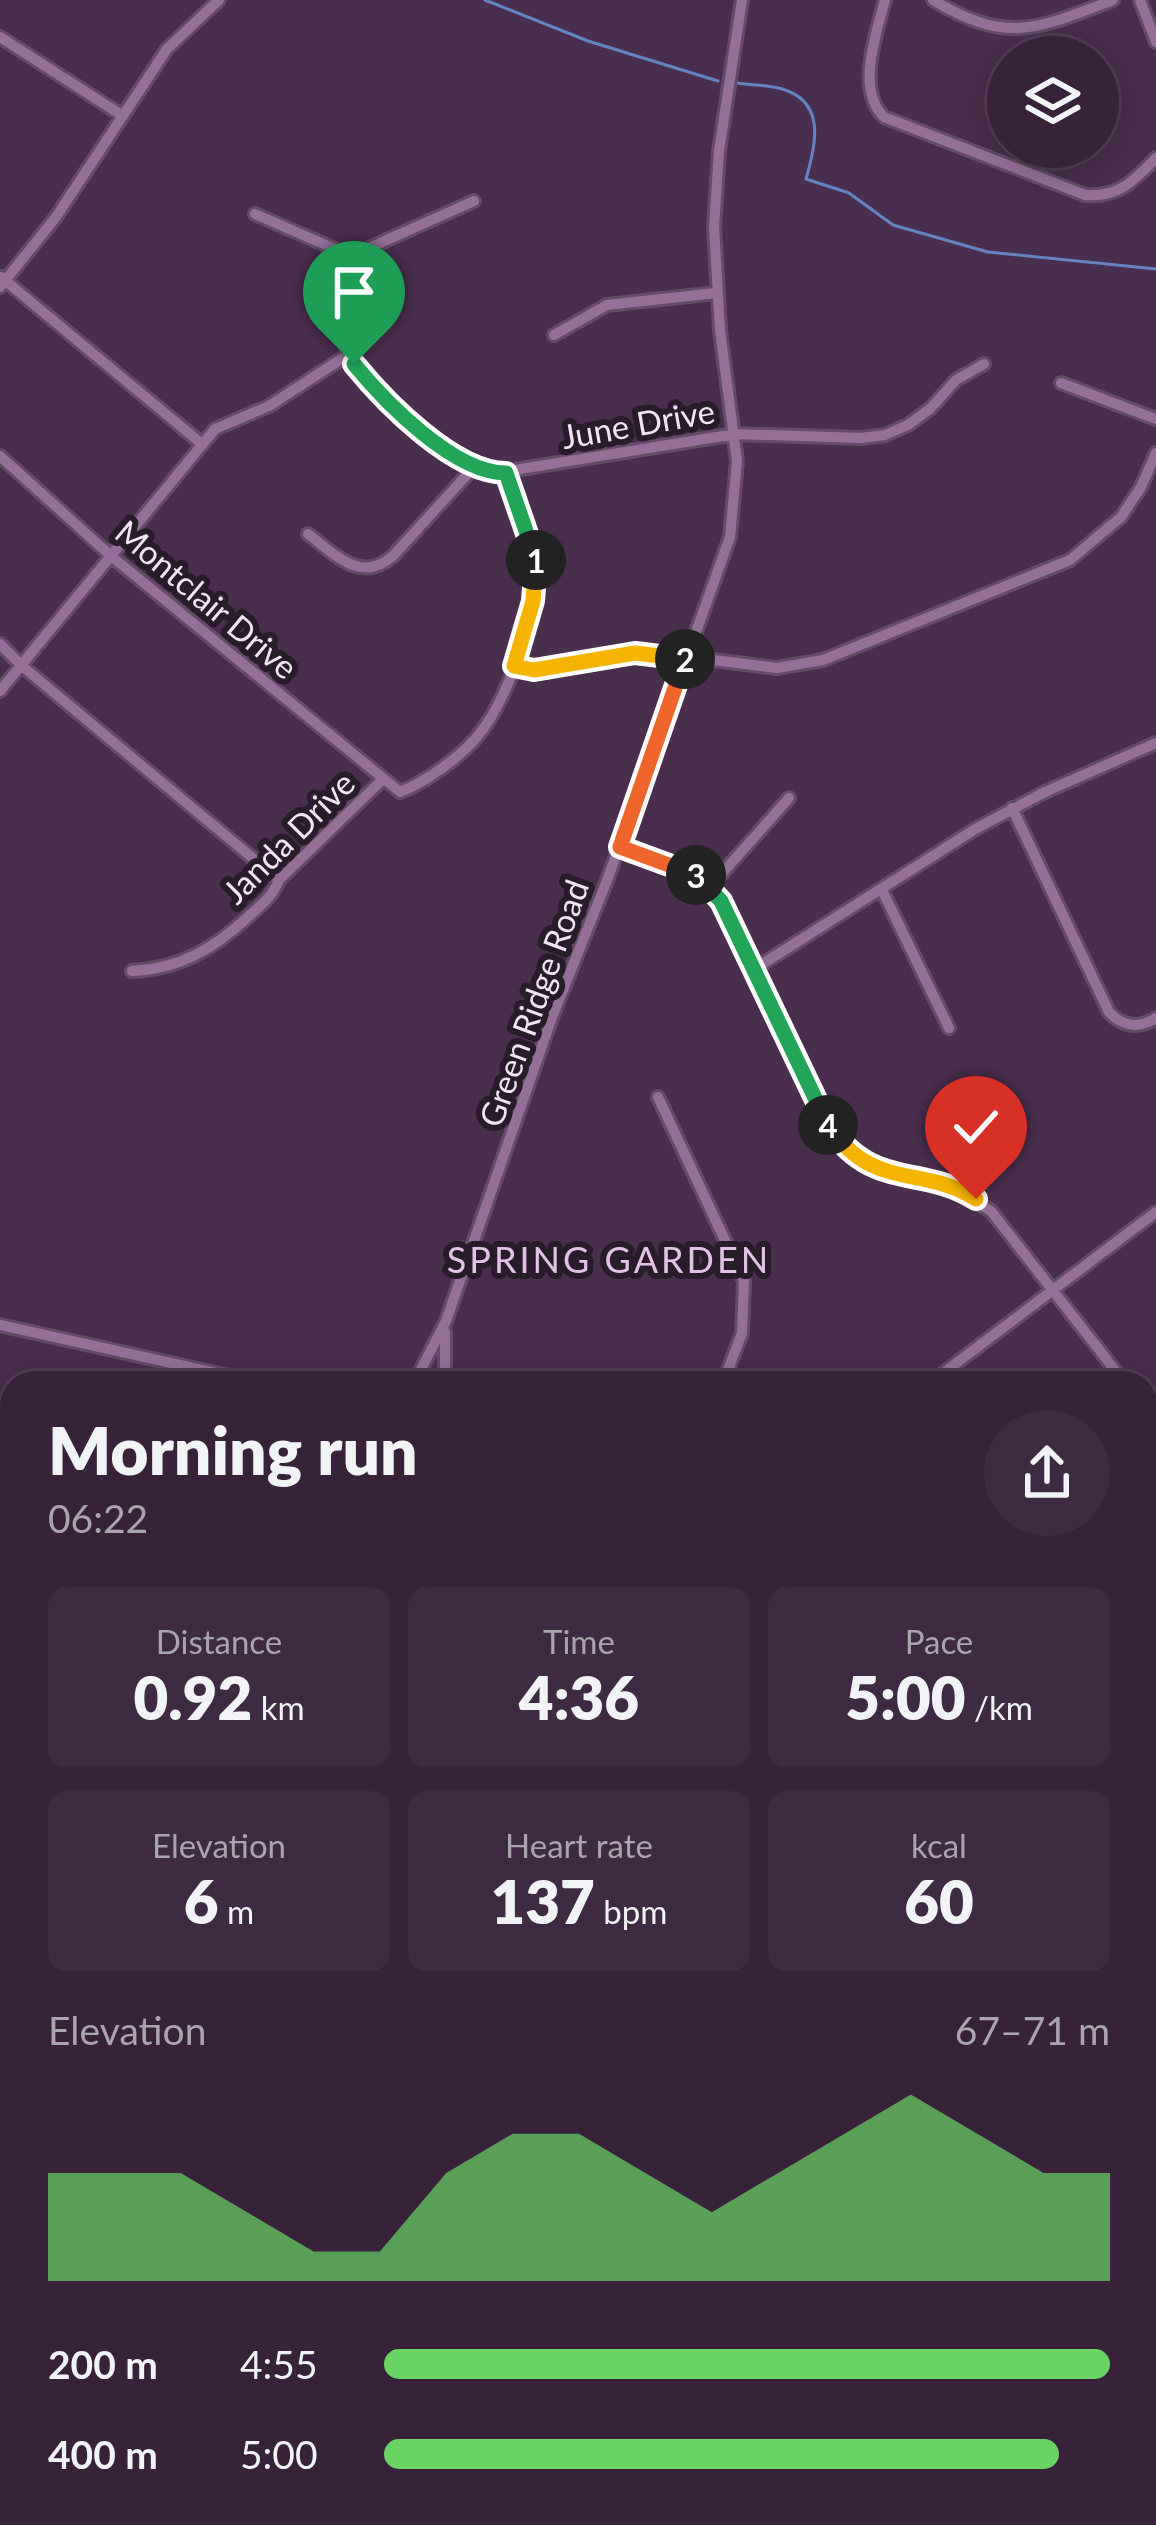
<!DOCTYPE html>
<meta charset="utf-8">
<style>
:root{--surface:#37223a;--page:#3e2a42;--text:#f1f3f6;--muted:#aaa4af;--line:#513f54;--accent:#69d464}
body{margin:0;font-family:Lato,sans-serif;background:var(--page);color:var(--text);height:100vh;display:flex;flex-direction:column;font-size:45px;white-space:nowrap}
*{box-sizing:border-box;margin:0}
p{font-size:39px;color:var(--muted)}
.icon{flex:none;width:66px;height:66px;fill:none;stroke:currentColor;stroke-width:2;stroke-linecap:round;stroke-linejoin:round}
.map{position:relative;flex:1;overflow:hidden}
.details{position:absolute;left:0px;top:1371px;width:1158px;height:1155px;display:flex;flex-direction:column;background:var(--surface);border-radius:36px 36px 0 0;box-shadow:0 6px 30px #0003,0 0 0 3px var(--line)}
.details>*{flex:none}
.fabs{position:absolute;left:987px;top:36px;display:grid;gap:24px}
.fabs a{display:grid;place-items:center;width:132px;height:132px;border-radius:50%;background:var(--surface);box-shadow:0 6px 30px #0003,0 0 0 3px var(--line);font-size:60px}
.pin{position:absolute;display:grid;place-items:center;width:102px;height:102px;color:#fff;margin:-123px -51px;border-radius:50% 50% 50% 0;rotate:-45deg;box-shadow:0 0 12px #0007}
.pin .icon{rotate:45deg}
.km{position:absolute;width:60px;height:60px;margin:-30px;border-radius:50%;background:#222;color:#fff;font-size:33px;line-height:60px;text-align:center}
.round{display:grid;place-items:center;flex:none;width:126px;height:126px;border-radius:63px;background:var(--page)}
.summary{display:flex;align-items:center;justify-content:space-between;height:204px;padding:0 48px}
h1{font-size:66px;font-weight:800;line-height:90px}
.figures{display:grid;grid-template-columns:repeat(3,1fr);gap:18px;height:204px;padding:12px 48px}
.figures div{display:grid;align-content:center;border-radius:18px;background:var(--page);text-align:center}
.figures b{font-size:60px;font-weight:800}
.figures small{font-size:33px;font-weight:400}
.figures p{font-size:33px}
.chart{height:336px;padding:24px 48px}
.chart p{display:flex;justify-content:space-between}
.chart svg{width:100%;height:216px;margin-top:12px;fill:var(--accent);opacity:.7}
ul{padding:0 48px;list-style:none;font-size:39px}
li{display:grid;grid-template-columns:192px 144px 1fr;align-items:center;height:90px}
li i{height:30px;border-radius:15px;background:var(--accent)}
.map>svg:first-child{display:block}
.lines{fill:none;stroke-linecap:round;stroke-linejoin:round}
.stream{stroke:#6484c1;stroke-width:3}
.minor-casing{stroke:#644b68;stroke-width:16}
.major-casing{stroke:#644b68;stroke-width:20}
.minor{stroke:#947098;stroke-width:10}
.major{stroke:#eda4f6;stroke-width:14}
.split-1-casing{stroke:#fff;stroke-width:24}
.split-2-casing{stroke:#fff;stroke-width:24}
.split-3-casing{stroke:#fff;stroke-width:24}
.split-4-casing{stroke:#fff;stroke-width:24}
.split-5-casing{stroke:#fff;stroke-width:24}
.split-1{stroke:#22a559;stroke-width:15}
.split-2{stroke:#f5b400;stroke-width:15}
.split-3{stroke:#f0652b;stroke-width:15}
.split-4{stroke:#22a559;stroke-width:15}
.split-5{stroke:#f5b400;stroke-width:15}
.labels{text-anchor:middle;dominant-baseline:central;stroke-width:12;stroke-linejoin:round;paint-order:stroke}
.street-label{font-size:33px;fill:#f4e2f6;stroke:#281b2a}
.neighbourhood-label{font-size:36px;letter-spacing:3px;fill:#e4c2e8;stroke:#281b2a}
</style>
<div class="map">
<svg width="1156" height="2525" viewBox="0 0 1156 2525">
<rect width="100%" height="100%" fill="#492e4d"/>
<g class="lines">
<path class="stream" d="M485 0 588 41 718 81
M738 83C754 86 772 84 788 91 826 106 815 148 806 179L849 193 893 225 988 252 1156 269
M0 1920 12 1931
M12 2250 2 2286 12 2320
M111 2514V2525"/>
<g class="minor-casing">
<path id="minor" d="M885 0C876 34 856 90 884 117L1085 195C1118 198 1135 180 1156 158
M933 0C1008 45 1037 29 1113 0
M1140 0 1156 42
M0 37 123 116
M255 214 351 256 474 201
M351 256C349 284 339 323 347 350 359 388 457 466 496 473L735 434 861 438 885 435 908 425 931 408 956 380 984 364
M1 277 202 444
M0 287 56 217 167 49 219 0
M554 335 607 305 716 293
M1061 383 1156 419
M0 456 111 556 400 792C424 783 459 758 476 738 506 704 537 616 537 571 537 540 520 501 506 473
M308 534C336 555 361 584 393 556L474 467
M0 644 22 666 279 880
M514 666 534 670 649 652 777 668 823 660 1070 560 1121 517 1141 487 1156 453
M0 691 215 429 269 406 349 354
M1012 808 1109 1012C1123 1027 1138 1029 1156 1018
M620 847 685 869 714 891 820 1110 838 1139 868 1165 903 1178 952 1188 991 1211 1125 1383
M710 887 789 798
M882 890 949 1028
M753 970 977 828 1045 792 1156 743
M132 971C180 969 215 948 249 916 261 905 273 896 279 880L382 780
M658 1097 744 1281 742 1333 723 1383
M0 1325 261 1383
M414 1383 446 1321 551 1020 608 878 730 537 737 461 720 330 714 227 719 151 742 0
M445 1383V1332
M930 1383 1156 1212
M1146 1409 1156 1401
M1146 1670 1156 1667
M0 1721 12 1732
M1146 1835 1156 1857
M1146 1924 1156 1919
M1146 2209 1156 2229
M1146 2473 1156 2501
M234 2514 239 2525
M413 2514 419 2525
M709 2514 714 2525
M1104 2514 1107 2525
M172 2525 200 2514
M916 2525 932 2514"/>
</g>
<g class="major-casing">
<path id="major" d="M0 1671 12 1681
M0 1695 12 1706
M1146 2323 1156 2318
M1146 2345 1156 2340
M551 2514 557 2525
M578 2514 585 2525
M835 2525 848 2514
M873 2525 886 2514"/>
</g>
<use href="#minor" class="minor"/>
<use href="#major" class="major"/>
</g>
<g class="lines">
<g class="split-1-casing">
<path id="split-1" d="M354 364C385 402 454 473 506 473L536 560"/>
</g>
<g class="split-2-casing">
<path id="split-2" d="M536 560 533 601 514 666 534 670 635 653 685 659"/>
</g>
<g class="split-3-casing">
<path id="split-3" d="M685 659 620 847 696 875"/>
</g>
<g class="split-4-casing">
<path id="split-4" d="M696 875 721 901 828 1125"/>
</g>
<g class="split-5-casing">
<path id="split-5" d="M828 1125C873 1192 921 1164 976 1199"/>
</g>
<use href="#split-1" class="split-1"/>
<use href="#split-2" class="split-2"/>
<use href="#split-3" class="split-3"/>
<use href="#split-4" class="split-4"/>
<use href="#split-5" class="split-5"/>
</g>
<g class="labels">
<g class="street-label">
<text transform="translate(638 423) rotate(-10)">June Drive</text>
<text transform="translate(207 599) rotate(40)">Montclair Drive</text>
<text transform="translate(288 837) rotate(-45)">Janda Drive</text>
<text transform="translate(533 1003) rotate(-70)">Green Ridge Road</text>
</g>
<g class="neighbourhood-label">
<text x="609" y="1259">SPRING GARDEN</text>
</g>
</g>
</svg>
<div class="fabs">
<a><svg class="icon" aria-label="layers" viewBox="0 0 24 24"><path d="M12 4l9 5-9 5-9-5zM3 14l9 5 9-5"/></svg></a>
</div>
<div class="pin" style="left:354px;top:364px;background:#1e9e55"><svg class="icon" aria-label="arrive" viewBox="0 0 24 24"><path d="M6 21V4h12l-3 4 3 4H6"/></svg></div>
<div class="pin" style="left:976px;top:1199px;background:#d93025"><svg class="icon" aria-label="check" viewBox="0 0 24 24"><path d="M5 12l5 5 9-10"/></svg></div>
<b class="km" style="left:536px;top:560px">1</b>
<b class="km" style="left:685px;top:659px">2</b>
<b class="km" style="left:696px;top:875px">3</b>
<b class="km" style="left:828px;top:1125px">4</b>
<section class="details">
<div class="summary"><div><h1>Morning run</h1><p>06:22</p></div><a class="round"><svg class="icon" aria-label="share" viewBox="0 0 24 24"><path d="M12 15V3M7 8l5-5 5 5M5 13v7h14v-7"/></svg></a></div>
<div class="figures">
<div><p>Distance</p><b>0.92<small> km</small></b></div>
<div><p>Time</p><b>4:36</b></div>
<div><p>Pace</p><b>5:00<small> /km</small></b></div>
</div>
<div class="figures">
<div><p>Elevation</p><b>6<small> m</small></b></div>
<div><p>Heart rate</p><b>137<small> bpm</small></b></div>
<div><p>kcal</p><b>60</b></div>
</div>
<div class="chart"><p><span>Elevation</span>67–71 m</p>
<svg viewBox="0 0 160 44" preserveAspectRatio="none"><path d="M0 44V22L10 22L20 22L30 30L40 38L50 38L60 22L70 14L80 14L90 22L100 30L110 22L120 14L130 6L140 14L150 22L160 22V44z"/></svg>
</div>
<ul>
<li><b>200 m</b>4:55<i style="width:100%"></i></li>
<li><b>400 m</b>5:00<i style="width:93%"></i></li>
</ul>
</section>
</div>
